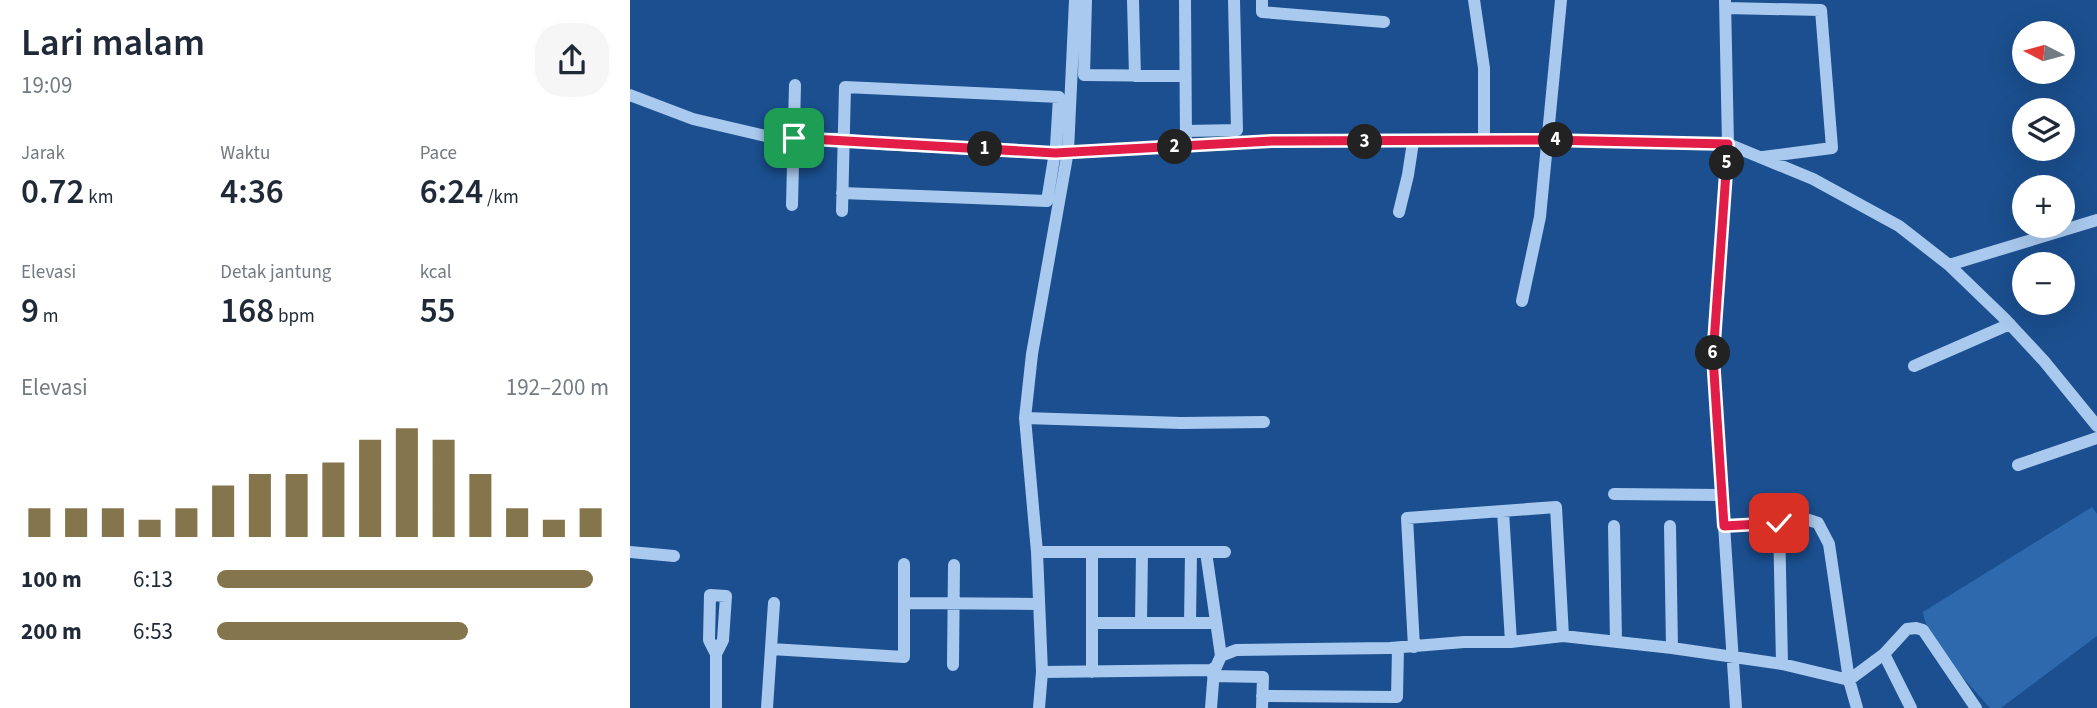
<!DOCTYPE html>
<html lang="id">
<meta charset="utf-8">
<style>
:root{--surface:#fff;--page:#f6f6f7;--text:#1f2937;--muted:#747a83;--accent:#84754c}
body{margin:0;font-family:"Source Sans 3",sans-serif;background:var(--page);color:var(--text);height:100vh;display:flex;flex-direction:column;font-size:26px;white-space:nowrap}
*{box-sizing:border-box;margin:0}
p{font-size:23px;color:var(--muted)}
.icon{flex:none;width:38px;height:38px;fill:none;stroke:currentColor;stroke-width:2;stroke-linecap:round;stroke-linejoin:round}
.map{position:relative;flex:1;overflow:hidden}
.drawer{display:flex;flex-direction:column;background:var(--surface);width:630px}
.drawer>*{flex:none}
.needle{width:46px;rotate:276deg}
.fabs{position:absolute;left:1382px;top:21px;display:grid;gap:14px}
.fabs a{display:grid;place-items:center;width:63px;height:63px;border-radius:50%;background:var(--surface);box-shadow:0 7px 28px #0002;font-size:35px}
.pin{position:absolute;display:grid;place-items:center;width:60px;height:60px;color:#fff;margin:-30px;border-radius:14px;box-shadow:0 4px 10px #0006}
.km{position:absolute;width:35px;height:35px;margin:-18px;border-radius:50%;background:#222;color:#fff;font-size:19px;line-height:35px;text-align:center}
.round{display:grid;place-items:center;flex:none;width:74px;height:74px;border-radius:28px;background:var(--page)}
.overview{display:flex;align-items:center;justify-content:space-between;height:119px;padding:0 21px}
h1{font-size:38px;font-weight:600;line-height:52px}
.stats{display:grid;grid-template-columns:repeat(3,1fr);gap:10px;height:119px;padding:7px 21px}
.stats div{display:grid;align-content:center}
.stats b{font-size:35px;font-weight:600}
.stats small{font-size:19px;font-weight:400}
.stats p{font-size:19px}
.chart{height:196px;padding:14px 21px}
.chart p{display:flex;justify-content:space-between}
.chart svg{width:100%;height:126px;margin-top:7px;stroke:var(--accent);stroke-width:6}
ul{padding:0 21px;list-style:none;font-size:23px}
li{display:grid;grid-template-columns:112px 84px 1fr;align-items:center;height:52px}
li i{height:18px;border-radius:9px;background:var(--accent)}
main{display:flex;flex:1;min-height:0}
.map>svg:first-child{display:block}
.pitch{fill:#2e69ad}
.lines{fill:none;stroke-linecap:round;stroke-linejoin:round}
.minor{stroke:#a9c9ee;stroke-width:12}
.route-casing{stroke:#fff;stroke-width:14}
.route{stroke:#e11d48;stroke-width:9}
</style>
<main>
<section class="drawer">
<div class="overview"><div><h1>Lari malam</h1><p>19:09</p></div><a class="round"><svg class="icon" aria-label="share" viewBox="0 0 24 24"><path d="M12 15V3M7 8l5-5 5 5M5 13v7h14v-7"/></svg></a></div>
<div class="stats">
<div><p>Jarak</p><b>0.72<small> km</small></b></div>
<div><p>Waktu</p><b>4:36</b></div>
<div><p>Pace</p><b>6:24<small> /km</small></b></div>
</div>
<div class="stats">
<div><p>Elevasi</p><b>9<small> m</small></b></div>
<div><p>Detak jantung</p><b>168<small> bpm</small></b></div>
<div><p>kcal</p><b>55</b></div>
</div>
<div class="chart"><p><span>Elevasi</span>192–200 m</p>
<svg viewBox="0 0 160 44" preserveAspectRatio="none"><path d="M5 44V34M15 44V34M25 44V34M35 44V38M45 44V34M55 44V26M65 44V22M75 44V22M85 44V18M95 44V10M105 44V6M115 44V10M125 44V22M135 44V34M145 44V38M155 44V34"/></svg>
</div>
<ul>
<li><b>100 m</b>6:13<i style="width:96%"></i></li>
<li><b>200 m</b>6:53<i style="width:64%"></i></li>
</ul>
</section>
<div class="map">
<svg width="1467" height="708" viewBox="0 0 1467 708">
<rect width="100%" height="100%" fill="#1b4f8f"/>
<path class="pitch" d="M1462 507 1467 514V636L1371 708H1360C1339 683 1297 643 1293 612Z"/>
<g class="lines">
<path class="minor" d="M456 0 454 75 554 76
M503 0 505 76
M555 0 556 139
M632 0V12L754 22
M844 0 854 68V141
M1095 0 1098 144 1083 357 1106 708
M1096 8 1191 10 1202 148 1133 157
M0 95 63 119 144 138 213 139 250 144 425 153 642 141 917 140 1098 144 1183 179 1269 226 1319 265 1375 319 1414 361 1467 426
M556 131 607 130 604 0
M162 205 165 85
M212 211 215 87 429 97 426 146 417 201 212 193
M769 212 778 175 783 142
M1319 265 1467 220
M892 301 910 217 931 0
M1284 366 1380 324
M395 418 551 423 634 422
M1388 465 1467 438
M984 494 1091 495
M873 511 881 642
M1149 523 1152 664
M984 526 986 642
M1040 526 1042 648
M1094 526 1179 520 1188 523 1199 544 1219 680 1227 708
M0 552 44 556
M407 552H595
M576 552 591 656
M275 603 409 604
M462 623H586
M511 623 512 552
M560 623 561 552
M784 647 777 518 926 507 933 636
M141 649 274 657V564
M1254 654 1281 708
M323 665 324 565
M412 672 581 670 586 667 591 656 606 650 760 648 834 642H881L933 636 1042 648 1152 664 1219 680 1254 654 1277 629 1286 628 1293 630 1346 708
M462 672V552
M583 676 633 677 632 708
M632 696 767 697 768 648
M86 708V654L93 640 96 596 80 595 79 640 86 654
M137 708 144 603
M409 708 412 672 407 552 395 418 402 354 438 151 445 0
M581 708 584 670"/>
</g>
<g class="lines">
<g class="route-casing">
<path id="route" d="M164 138 425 153 642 141 917 140 1098 144 1083 357 1094 526 1149 523"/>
</g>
<use href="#route" class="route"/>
</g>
</svg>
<div class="fabs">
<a><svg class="needle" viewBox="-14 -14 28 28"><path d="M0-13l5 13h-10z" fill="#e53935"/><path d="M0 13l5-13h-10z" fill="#747a83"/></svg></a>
<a><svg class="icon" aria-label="layers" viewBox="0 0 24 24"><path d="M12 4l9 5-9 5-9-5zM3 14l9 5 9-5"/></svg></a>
<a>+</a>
<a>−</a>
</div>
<div class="pin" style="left:164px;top:138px;background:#1e9e55"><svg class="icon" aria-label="arrive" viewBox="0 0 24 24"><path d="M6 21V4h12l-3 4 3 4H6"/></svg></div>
<div class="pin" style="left:1149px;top:523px;background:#d93025"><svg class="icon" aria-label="check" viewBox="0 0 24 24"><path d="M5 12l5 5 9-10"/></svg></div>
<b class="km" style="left:355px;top:149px">1</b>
<b class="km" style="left:545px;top:147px">2</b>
<b class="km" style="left:735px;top:142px">3</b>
<b class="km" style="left:926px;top:140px">4</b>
<b class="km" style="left:1097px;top:163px">5</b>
<b class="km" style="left:1083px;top:353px">6</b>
</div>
</main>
